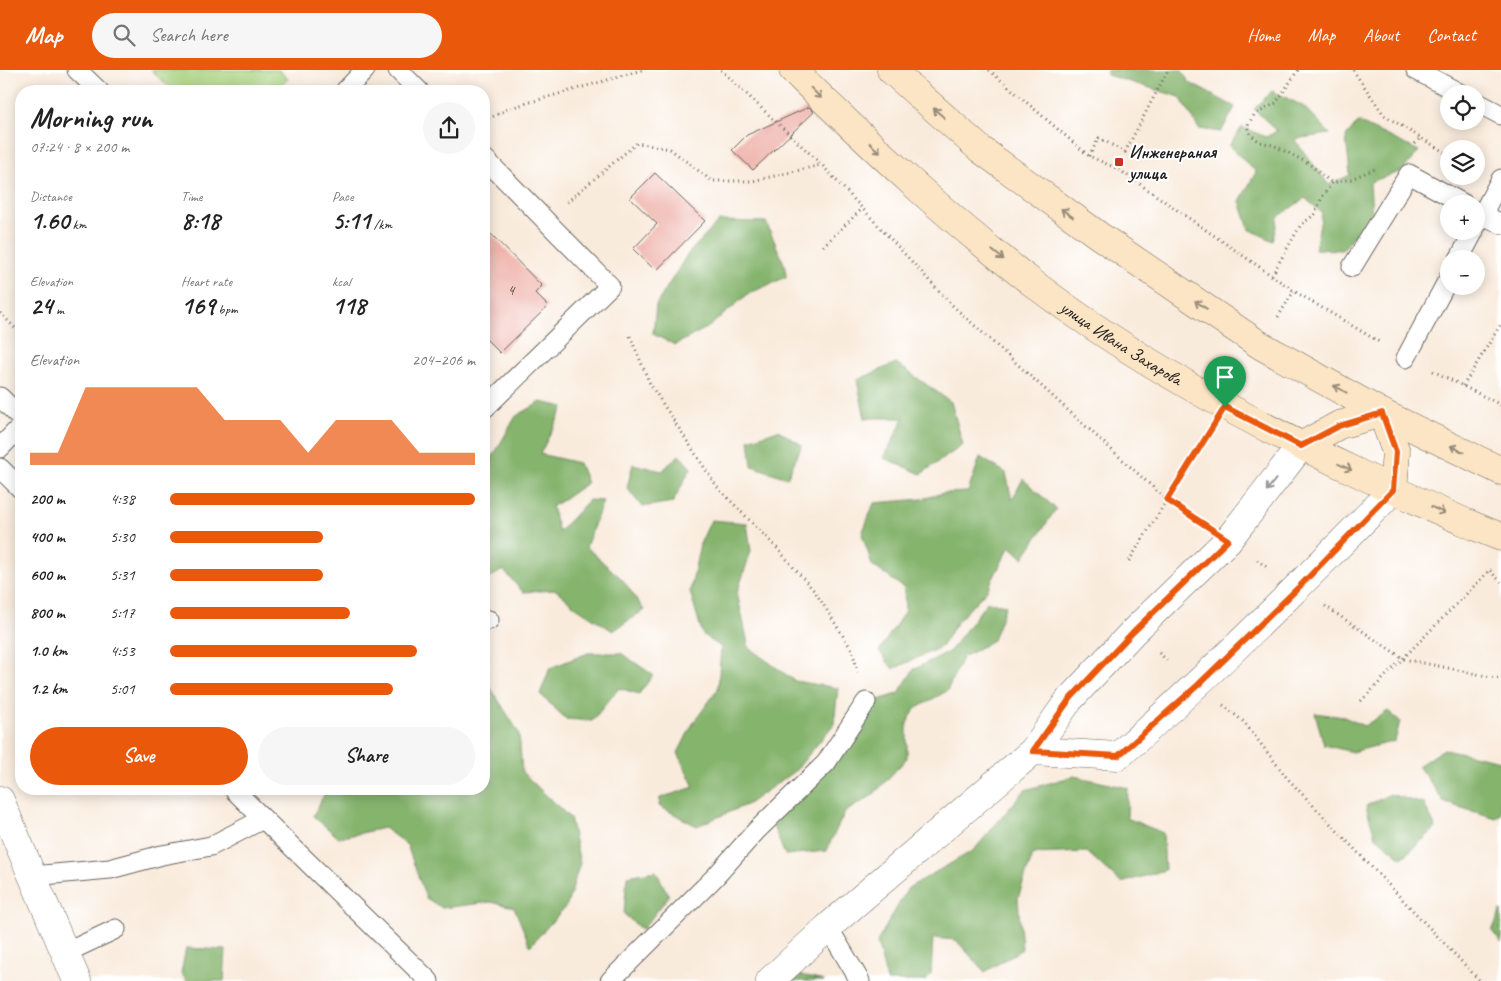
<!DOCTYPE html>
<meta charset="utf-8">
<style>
:root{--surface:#fff;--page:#f6f6f6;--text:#222;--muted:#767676;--accent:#ea580c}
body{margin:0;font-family:Caveat,sans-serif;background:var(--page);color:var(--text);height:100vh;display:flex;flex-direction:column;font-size:19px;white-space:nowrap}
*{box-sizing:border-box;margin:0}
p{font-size:16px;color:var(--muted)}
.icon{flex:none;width:28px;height:28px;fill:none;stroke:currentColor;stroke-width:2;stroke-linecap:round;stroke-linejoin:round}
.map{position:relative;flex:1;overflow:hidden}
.side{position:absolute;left:15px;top:15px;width:475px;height:710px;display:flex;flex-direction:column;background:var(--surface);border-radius:20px;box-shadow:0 2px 12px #0003}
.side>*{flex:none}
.controls{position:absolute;left:1440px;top:15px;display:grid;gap:10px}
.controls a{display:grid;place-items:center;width:45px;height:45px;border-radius:50%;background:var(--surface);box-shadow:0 2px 12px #0003;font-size:25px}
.pin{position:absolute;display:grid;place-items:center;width:42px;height:42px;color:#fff;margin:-51px -21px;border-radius:50% 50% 50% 0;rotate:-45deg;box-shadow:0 0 5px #0007}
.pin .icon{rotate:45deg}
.round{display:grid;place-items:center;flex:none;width:52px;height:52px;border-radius:26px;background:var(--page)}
.head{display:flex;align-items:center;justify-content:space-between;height:85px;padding:0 15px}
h1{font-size:28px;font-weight:700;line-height:38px}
.metrics{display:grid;grid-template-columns:repeat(3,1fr);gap:8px;height:85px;padding:5px 15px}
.metrics div{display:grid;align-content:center}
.metrics b{font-size:25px;font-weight:700}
.metrics small{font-size:14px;font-weight:400}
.metrics p{font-size:14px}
.chart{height:140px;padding:10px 15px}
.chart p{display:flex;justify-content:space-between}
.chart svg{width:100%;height:90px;margin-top:5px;fill:var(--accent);opacity:.7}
.cta{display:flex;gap:10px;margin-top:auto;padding:10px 15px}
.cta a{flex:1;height:58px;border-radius:30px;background:var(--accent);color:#fff;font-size:20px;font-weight:700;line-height:58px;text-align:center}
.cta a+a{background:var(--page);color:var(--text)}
ul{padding:0 15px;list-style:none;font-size:16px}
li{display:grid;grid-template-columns:80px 60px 1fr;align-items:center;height:38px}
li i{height:12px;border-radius:6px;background:var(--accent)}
header{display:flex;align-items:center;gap:30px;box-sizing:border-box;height:70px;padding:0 25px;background:var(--accent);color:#fff}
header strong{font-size:24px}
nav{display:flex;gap:28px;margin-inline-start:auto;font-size:18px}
.search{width:350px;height:45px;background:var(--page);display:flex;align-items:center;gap:12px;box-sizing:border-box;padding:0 18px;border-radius:28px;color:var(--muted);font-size:19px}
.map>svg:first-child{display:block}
.green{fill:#a7d27e;stroke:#62774d}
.forest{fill:#85b46d;stroke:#506844}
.building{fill:#efb3ab}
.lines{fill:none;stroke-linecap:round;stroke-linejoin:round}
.lane-casing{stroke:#69645f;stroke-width:21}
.street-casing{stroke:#69645f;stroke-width:29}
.secondary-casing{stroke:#69645f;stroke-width:29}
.path{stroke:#69645f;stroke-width:3;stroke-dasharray:1 4;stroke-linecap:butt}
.lane{stroke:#fff;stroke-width:19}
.street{stroke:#fff;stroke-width:28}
.secondary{stroke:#fce5c4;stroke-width:28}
.oneway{stroke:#978b78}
.oneway2{stroke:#999}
.route-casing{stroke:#fff;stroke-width:10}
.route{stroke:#ea580c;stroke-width:6}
.poi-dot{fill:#c8321e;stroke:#fff;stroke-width:2}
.labels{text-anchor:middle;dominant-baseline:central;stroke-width:4;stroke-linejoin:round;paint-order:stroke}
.number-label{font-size:15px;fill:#514240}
.poi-label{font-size:18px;font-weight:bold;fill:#1c1c1c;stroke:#fff;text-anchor:start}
.street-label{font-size:18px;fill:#1c1c1c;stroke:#fff}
</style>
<header>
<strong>Map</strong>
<div class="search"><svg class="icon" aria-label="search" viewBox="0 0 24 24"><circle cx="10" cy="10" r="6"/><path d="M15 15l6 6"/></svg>Search here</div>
<nav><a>Home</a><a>Map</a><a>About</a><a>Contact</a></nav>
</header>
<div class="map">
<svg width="1501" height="911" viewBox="0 0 1501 911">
<rect width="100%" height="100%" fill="#fff"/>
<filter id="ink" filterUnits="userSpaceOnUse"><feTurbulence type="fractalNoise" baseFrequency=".02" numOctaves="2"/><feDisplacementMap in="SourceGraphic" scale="10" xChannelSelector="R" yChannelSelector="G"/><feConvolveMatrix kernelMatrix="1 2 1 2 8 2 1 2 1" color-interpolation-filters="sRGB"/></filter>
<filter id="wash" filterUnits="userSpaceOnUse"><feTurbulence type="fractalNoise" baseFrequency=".0096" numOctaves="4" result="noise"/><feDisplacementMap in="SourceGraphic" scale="20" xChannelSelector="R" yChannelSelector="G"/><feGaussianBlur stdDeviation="1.12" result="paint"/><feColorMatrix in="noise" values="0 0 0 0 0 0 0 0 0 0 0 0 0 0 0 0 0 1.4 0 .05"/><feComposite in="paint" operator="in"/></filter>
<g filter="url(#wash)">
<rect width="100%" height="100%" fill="#f9ebdc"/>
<path class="green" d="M151 0H279L288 9 276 21H173Z"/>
<path class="forest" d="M1107 0H1181L1190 13 1235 37 1221 62 1199 59 1180 27 1107 5Z
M1272 21 1303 36 1330 64 1294 69 1329 115 1350 105 1346 67 1358 52 1419 81 1402 101 1370 112 1372 145 1342 180 1315 179 1322 143 1305 128 1278 147 1273 171 1249 159 1240 131 1256 102 1229 76 1242 57 1266 67 1277 61 1254 39Z
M719 151 766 152 785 196 786 207 748 224 710 256 675 275 653 264 656 235 687 185Z
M896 293 951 332 963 375 921 404 884 388 904 348H865L857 310Z
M541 332 564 337 540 384 579 393 587 413 552 437 559 462 589 430 603 431 586 477 623 510 644 540 613 561 576 537 556 520 523 522 503 500 484 511V402L516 346Z
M778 360 802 375 787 408 752 396 749 370Z
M679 385 691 398 673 432 642 437 627 418 633 394 662 401Z
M980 387 1006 403 1012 430 1023 409 1056 439 1023 488 1010 476 987 520 957 552 941 577 893 599 879 581 905 541 904 518 872 495 862 464 874 433 922 429 943 423 968 422Z
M711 450 747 453 751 481 737 523 749 578 795 611 838 618 834 654 796 700 748 734 697 756 659 736 660 728 694 717 678 683 692 655 718 619 721 577 703 565 690 522 700 474Z
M987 532 1006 535 993 570 962 588 947 621 915 639 907 653V688L873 725 845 742 826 781 785 785 773 756 868 633 898 624 914 599 950 581Z
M588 583H621L653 605 639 624 619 618 592 651 566 649 540 624 550 598Z
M484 607 519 663 522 702 570 748 580 793 567 835 530 876 514 837 491 832 442 838 426 828 407 775 384 758 339 768 313 746 327 719H484Z
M1388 641 1400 651 1395 671 1352 682 1324 675 1315 643 1344 647 1364 656Z
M1444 679 1501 691V744L1496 748 1445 733 1418 696Z
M1074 706 1128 718 1127 748 1163 763 1165 800 1121 813 1087 782 1033 784 1018 828 1022 879 985 902 956 870 933 868 931 904 926 911H887L877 872 908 818 974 780 1025 720Z
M1390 724 1424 734 1436 758 1402 788 1375 766 1366 736Z
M656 801 669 826 642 860 624 844 627 806Z
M1501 840V873L1492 861Z
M186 878 226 880 224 911H187L181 903Z
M795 904 824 911H785Z"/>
<g id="blocks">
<path class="building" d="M809 37 814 42 753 100 732 80 747 65Z
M655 103 705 151 656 201 633 179 657 154 630 128Z
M484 157 542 216 535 223 548 236 500 283 484 267Z"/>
</g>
</g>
<g filter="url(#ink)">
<use href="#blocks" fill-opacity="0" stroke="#69645f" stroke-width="1"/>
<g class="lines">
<g class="lane-casing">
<path id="lane" d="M77 0 99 21
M398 0 419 21
M1416 0 1461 24
M345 21 365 0
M1476 32 1501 45
M484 88 610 216 485 338
M1476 141 1501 154
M1476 156 1501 109
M1459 189 1474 161
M1352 197 1409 104 1464 134
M1406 288 1449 208
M0 327 21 348
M0 378 21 356
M0 398 21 419
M484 549 489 550
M235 719V721L429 911
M32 806 110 799 162 785 211 776 263 749
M828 857 860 911
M65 883 116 859
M610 911 715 807 756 761 826 693 866 632"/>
</g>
<g class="street-casing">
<path id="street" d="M1033 681 1118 686C1214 601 1304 512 1393 420
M0 730 77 911
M770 911 828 857 1033 681 1069 630 1133 562 1228 470 1301 376"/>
</g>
<g class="secondary-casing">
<g id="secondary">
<path id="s1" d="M793 0C870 75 948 149 1034 214 1133 289 1244 349 1356 402 1404 425 1452 448 1501 467"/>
<path d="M891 0 980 79 1098 165 1260 275 1382 343 1501 401"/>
<path d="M1382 343 1396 382 1393 420"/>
<path d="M1301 376 1339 355 1382 343"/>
</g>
</g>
<path class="path" d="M721 0 822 95 952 235 1167 430 1198 450
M989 0 1089 86 1118 99 1294 221 1381 273
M1298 0 1276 33 1254 45 1247 56 1250 64 1260 72 1273 75 1308 93 1332 113
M1353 0 1384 45 1449 85
M484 51 510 38 642 0
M1415 74 1420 68
M1089 86 1099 68 1125 82 1168 0
M567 132 637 73 670 79 712 111H753L821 95
M823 176 862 139
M1272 205 1300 156 1315 144 1322 127 1332 113 1351 109 1377 98
M0 243 21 264
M1278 247 1294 221
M630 266 650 314 717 417 775 476 816 523 852 580 858 602
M1433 301 1501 335
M1463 316 1501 254
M1257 490 1268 498
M1129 491 1208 364
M1490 501 1501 512
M1325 536 1404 589 1501 609
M1159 583 1169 592
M1361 631 1491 499
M1223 635 1244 652 1287 708 1480 911"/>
<use href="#lane" class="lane"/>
<use href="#street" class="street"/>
<use href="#secondary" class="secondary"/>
</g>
<defs><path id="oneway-shaft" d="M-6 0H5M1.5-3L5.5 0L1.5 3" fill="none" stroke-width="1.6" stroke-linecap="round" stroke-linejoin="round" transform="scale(1.25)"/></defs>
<g class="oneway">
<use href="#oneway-shaft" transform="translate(816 23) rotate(45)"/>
<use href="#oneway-shaft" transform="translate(939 43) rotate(-139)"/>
<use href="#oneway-shaft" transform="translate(875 78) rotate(43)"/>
<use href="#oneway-shaft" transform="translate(1067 143) rotate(-144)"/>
<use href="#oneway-shaft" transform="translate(998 185) rotate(39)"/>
<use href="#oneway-shaft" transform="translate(1201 235) rotate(-146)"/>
<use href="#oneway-shaft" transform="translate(1340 319) rotate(-151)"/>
<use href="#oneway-shaft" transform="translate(1457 379) rotate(-154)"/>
<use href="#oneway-shaft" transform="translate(1345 397) rotate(25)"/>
<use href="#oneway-shaft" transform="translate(1438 440) rotate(25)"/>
</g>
<use class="oneway2" href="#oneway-shaft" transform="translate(1271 415) rotate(128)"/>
</g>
<g class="lines" filter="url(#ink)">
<g class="route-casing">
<path id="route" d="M1225 337 1301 376 1339 356 1382 343 1396 382 1393 420 1298 518 1198 615 1118 686 1033 681 1069 630 1133 562 1228 470 1167 430Z"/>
</g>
<use href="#route" class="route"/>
</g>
<rect class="poi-dot" x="1114" y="87" width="10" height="10" rx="2.5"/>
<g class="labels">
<g class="number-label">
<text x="511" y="220">4</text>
</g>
<g class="poi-label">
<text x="1129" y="82">Инженераная<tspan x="1129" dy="21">улица</tspan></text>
</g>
<g class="street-label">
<text stroke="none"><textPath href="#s1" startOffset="428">улица Ивана Захарова</textPath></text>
</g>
</g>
</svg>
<div class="controls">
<a><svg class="icon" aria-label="locate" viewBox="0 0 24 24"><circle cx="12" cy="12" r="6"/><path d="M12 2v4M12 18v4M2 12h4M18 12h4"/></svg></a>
<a><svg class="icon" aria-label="layers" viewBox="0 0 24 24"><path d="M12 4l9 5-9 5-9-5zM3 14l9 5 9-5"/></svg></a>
<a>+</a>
<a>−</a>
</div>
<div class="pin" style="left:1225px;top:337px;background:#1e9e55"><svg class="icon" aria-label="arrive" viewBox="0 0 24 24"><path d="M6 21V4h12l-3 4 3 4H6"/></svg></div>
<section class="side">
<div class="head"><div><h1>Morning run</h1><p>07:24 · 8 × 200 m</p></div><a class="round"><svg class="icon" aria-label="share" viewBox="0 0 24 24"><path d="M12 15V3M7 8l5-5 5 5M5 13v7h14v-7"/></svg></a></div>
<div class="metrics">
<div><p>Distance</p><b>1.60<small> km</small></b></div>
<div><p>Time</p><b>8:18</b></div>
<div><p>Pace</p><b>5:11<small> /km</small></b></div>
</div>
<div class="metrics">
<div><p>Elevation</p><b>24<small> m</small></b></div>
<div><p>Heart rate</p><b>169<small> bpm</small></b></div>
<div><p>kcal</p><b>118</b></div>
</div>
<div class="chart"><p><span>Elevation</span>204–206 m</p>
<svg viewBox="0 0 160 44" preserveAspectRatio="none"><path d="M0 44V38L10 38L20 6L30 6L40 6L50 6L60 6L70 22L80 22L90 22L100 38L110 22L120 22L130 22L140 38L150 38L160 38V44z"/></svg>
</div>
<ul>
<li><b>200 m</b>4:38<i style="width:100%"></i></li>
<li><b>400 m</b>5:30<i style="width:50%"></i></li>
<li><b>600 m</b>5:31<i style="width:50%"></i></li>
<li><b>800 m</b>5:17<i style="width:59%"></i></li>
<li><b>1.0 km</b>4:53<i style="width:81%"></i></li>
<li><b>1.2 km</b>5:01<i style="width:73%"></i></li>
</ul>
<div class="cta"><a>Save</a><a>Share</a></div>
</section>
</div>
